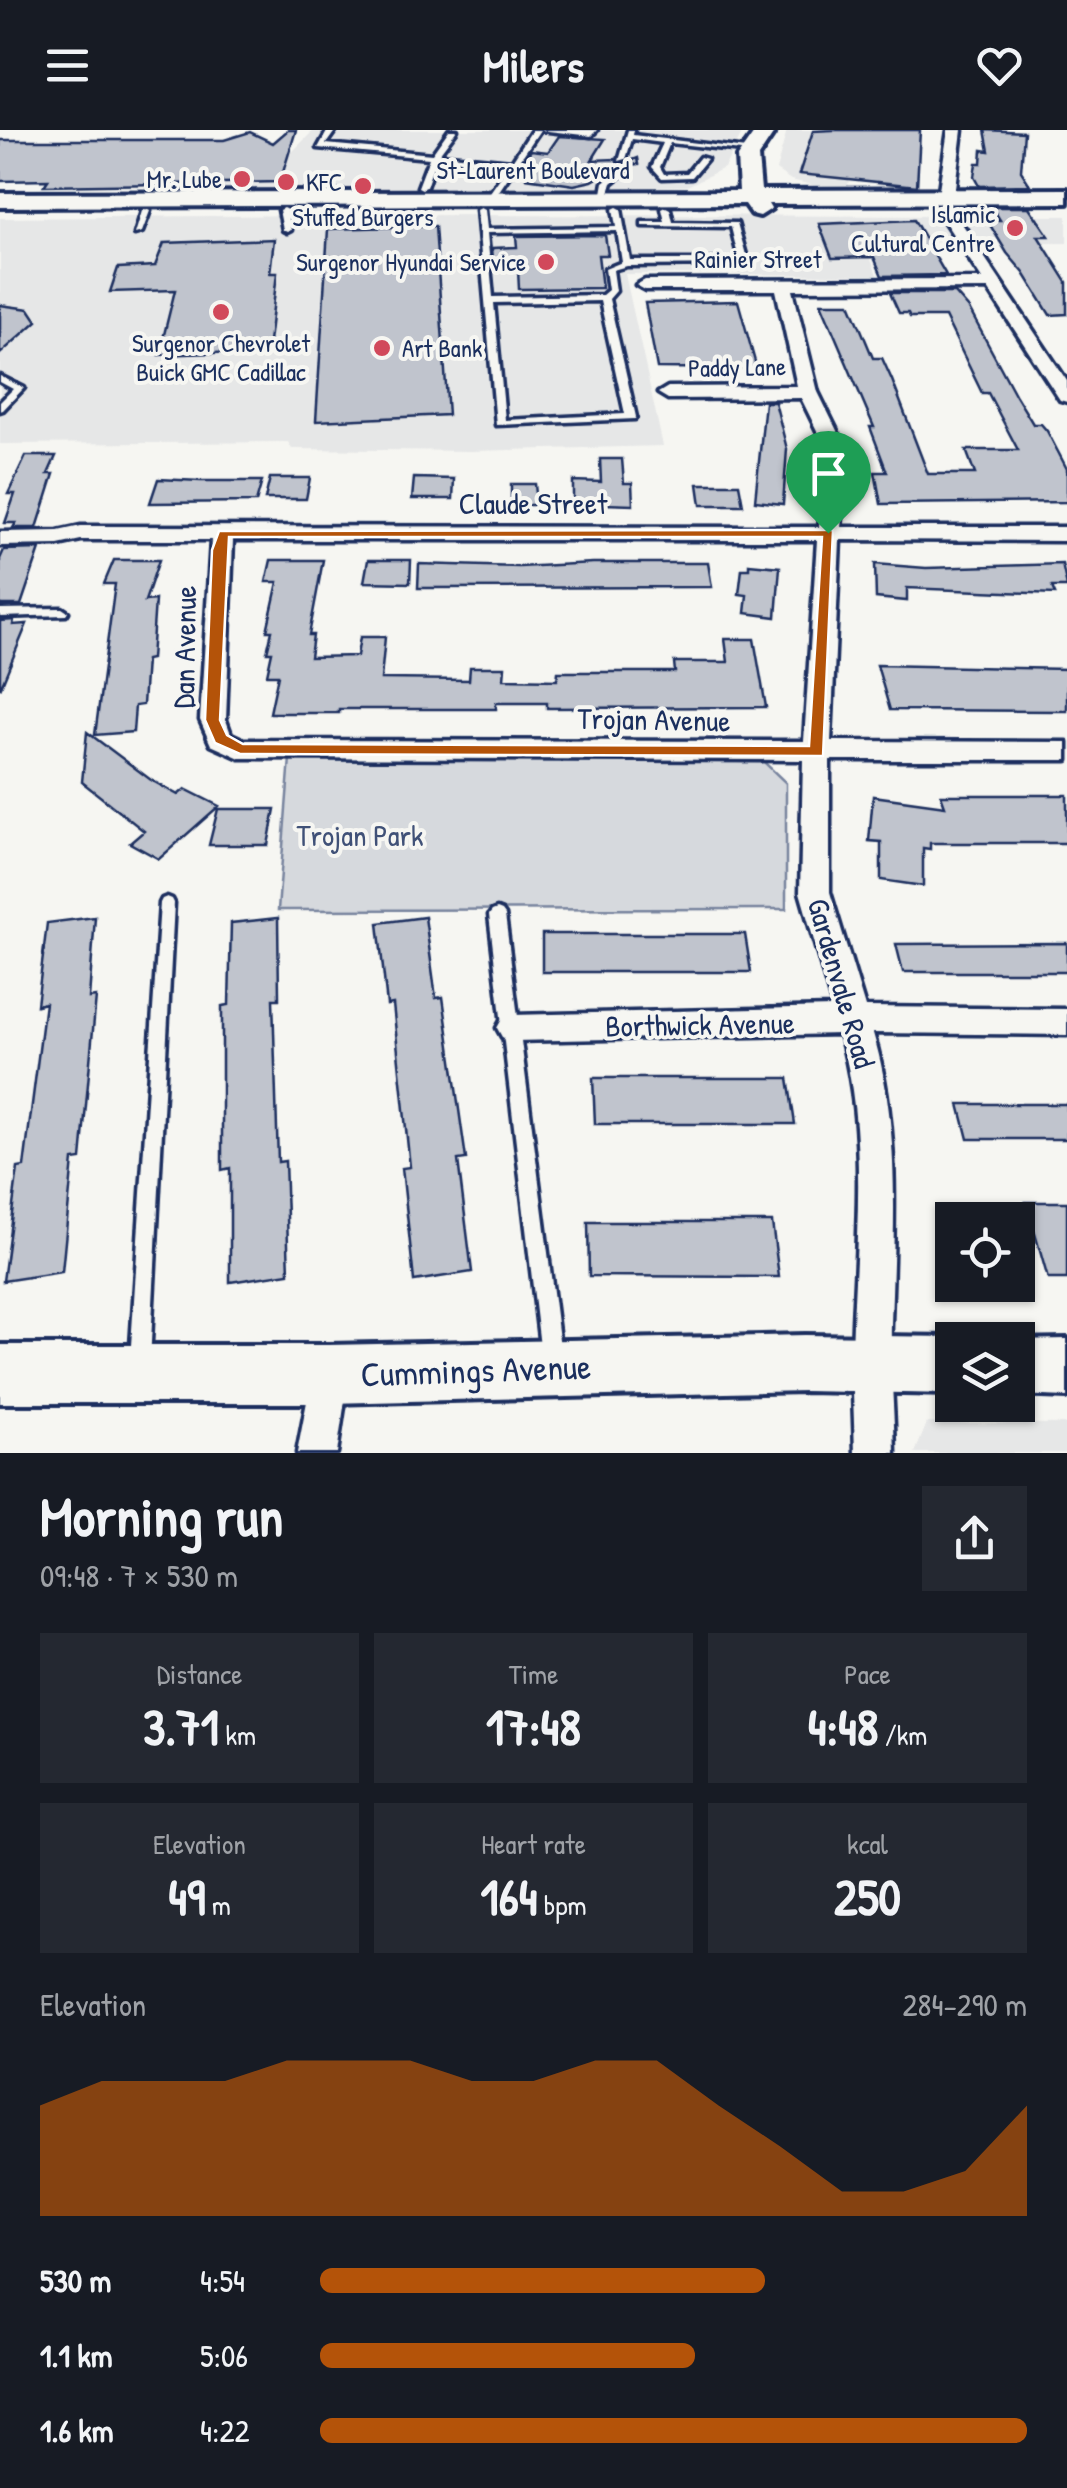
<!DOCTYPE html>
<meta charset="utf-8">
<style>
:root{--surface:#171b24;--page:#242831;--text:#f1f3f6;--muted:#9ea1a6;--accent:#b45309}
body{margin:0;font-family:"Patrick Hand",sans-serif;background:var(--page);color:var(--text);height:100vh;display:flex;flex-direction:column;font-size:38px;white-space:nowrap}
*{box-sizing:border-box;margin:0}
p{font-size:32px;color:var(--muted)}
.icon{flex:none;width:55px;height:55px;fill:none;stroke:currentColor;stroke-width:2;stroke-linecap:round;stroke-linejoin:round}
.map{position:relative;height:1323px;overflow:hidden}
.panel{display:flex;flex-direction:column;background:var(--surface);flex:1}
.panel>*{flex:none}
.buttons{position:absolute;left:935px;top:1072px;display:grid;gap:20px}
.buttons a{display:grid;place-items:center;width:100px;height:100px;border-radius:0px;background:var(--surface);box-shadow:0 2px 8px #0004;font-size:50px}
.pin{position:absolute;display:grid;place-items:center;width:85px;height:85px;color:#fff;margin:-102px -42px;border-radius:50% 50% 50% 0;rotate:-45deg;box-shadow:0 0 10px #0007}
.pin .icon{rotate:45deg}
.round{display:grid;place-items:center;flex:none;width:105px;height:105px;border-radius:0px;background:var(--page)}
.headline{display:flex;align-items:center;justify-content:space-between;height:170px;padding:0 40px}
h1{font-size:55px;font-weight:700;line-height:75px}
.stats{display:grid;grid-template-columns:repeat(3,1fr);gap:15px;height:170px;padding:10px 40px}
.stats div{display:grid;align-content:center;border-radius:0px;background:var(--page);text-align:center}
.stats b{font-size:50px;font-weight:700}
.stats small{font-size:28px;font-weight:400}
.stats p{font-size:28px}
.chart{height:280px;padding:20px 40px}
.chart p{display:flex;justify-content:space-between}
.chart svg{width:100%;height:180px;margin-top:10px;fill:var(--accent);opacity:.7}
ul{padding:0 40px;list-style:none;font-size:32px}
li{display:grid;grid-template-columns:160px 120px 1fr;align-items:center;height:75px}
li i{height:25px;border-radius:12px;background:var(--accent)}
header{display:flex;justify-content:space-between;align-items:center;height:130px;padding:0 40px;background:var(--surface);font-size:45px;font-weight:700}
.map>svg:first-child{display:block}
.built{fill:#e6e7e7}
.green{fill:#d6d9dd;stroke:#78849e;stroke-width:2.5}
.building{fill:#c0c4cd;stroke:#1b2f5e;stroke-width:2.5}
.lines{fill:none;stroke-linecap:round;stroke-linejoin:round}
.lane-casing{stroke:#1b2f5e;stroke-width:7}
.street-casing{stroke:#1b2f5e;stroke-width:7}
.secondary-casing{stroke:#1b2f5e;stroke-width:8}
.lane{fill:#f6f6f2;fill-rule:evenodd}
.street{fill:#f6f6f2;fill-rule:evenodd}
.secondary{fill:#f6f6f2;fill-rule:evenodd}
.route{fill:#b45309;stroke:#fff;stroke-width:2.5;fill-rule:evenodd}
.poi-dot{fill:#d1495b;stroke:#f6f6f2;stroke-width:4}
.labels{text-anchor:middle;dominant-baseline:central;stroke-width:8;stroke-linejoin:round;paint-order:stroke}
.far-street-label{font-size:25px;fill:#1b2f5e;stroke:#f6f6f2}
.far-poi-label{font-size:25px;fill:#1b2f5e;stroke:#f6f6f2;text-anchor:end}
.street-label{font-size:30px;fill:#1b2f5e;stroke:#f6f6f2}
.park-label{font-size:30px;fill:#405177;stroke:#f6f6f2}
.near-street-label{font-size:35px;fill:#1b2f5e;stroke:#f6f6f2}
</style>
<header><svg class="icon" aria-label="menu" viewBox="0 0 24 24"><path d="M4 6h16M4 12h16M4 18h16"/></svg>Milers<svg class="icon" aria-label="heart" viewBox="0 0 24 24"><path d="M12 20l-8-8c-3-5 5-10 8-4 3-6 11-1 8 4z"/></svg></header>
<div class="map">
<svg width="1067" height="1323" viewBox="0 0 1067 1323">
<rect width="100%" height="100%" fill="#f6f6f2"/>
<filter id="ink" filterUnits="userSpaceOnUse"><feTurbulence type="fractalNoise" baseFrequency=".01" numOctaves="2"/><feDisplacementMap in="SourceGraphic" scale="20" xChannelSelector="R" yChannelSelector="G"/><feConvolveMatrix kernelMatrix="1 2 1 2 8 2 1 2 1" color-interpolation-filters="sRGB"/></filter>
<g filter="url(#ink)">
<path class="built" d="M314 0H744L724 38 687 56 520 62H190L207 28H286Z
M787 0H861L847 58 812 55 791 50 776 40Z
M310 85 1067 86V113L864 112 877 145 625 144 663 316 471 321 292 319 288 312 0 314V88Z
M927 1293 1067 1294V1323H915Z"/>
<path class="green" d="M290 628 764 632 786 653V779L278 780Z"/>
<path class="building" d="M288 0H296L280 52 44 56 48 50 0 51V10H224L250 2 273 13Z
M833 0H920L917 56 799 44 813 1Z
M985 0 1024 2 1021 41 1030 55 979 56 974 47 976 33H981L982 20 989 21Z
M559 6 605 9 592 30 616 29 620 35 638 28 639 34 617 37 592 51 574 55 526 48 520 36 531 20 548 22Z
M992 77H1029L1049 106H1038L1067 152V184L1050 185 1024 143 1007 123 987 90H1000Z
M914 90 946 145 882 146 874 127 832 128 819 94Z
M435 96 448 285 316 291 328 99Z
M605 105 608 125H598L602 158 519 159 518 140H494L492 118 517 117 516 106Z
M274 109 270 143H277L268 221 159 225 175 160 110 162 118 138 155 136 164 113Z
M890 163H955L969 179 1016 266 1033 294H1041L1047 301 1067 339V372L881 374 875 342H887L870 297H874L821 173H850L873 228H882L892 250 928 344H975L966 320H1018L988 263H982L945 187H910L908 183H899Z
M738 171 757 239 657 238 645 173Z
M0 175 29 179 37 191 0 224Z
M765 272H775L787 319 783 374 755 371Z
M26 326H56L48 344H54L37 398H13L16 393H5L15 364H8Z
M600 329H622L624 353H632L633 375 573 373V351L601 352Z
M270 348H310L306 369H265Z
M414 348 454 349 453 369H412Z
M158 349 201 351H262L256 372 150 373Z
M511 354H535L537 375H511Z
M698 354H739L743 375H701Z
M40 419 21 475H0V429L4 420Z
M114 430H159L145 471 155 470 151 529 146 530 143 575 135 576 133 602 95 605 115 454H104Z
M271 430H323L309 505H313L310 527 357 526 360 507H385L381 549 469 550 470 537H505L504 549 557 550 558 542H675L674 532H728L725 509H754L766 577 547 578V573H496V579H339V583H270L278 545H267L272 522H267L272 501H267L278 452H266Z
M368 430H411L410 453 364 452Z
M593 433H708L712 457 418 458 419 434 519 437Z
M749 434 780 437 776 487 745 483 747 465 739 464 742 439H749Z
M875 434 926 438 1062 434 1067 457H1052L1055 464 907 458V471L876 468Z
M14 490 13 495 27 494 0 559V491Z
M877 535 1067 539V581L890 580Z
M87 602 151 650 178 665 185 659 219 676 159 729 130 713 144 701 82 652Z
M941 665H1067V713H930V719L923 718V756L881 750V712L869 711 873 666 945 676Z
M218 679H275L268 715H209Z
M95 787 89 868 96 867 81 1029 73 1030 62 1142 3 1151 18 1038 24 1037 45 873 37 875 47 793Z
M425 787 436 868 443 867 466 1029 458 1030 472 1142 414 1151 402 1038 410 1037 393 874 387 875 378 793Z
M278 788 279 869H273L278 1032 285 1031 289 1143 230 1152V1038L222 1040V876L229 875 231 793Z
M542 804H745L751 842H542Z
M1067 813V842H903L896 814Z
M593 948H788L795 994H595Z
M959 974H1067V1009H968Z
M1026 1072H1067V1149H1048Z
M588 1092H772L779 1147 589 1146Z"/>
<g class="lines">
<g class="lane-casing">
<path id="lane" d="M328 0H336L326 14 432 24 449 0H457L439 24 512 31 532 0H540L493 70H490L486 68 509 35 436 28 426 57 422 59 418 57 429 28 318 18Z
M540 0H597L591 6Z
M628 0H634L633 5 754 20 750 22 670 13 660 37 664 44 687 43 700 27 707 29 692 47 662 48 652 37 663 13 632 9 626 29 619 31Z
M619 40 626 42 612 53 607 69H601L604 52Z
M617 77 621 79 630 130H739L731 97 642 96V92H665L662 79 666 77 670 79 673 92 737 93 748 132 744 135 627 136 613 140 616 161 609 169 636 287 635 289 496 295 477 80 481 78 485 80 487 99 616 97 613 79ZM617 101 622 132 605 139 608 160 602 165 493 167 487 103ZM600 171 625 284 505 290 494 173Z
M283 78 287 80 291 100 287 102 283 100 279 80Z
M146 79 150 81 142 102 135 104 142 81Z
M0 246 24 258 3 280 0 281V272L13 259 0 252Z
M62 478 68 482 66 485 0 487V479Z
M167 767 172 769 174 773 150 1231 147 1238 140 1241 133 1238 130 1231 160 773 162 769Z
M497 779 502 781 505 785 561 1225 558 1232 551 1235 544 1232 541 1225 489 785 492 781Z"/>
</g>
<g class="street-casing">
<path id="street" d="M948 0H962L954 66 946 71 938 66Z
M943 72 949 74 1067 251V272L1060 270 988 159 793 160 818 262 849 325 841 397H1067V411L840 410 831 611 1067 612V630H830V762L865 877 1067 879V905L873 903C901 997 894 1096 891 1193 890 1236 894 1280 895 1323H855C854 1280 851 1236 853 1193 857 1096 867 998 840 904L513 911 502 907 497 898 502 889 513 885 833 877 800 762 803 630 240 628 211 615 200 590 211 410H81L58 415 0 416V402L58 401 81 396 819 397 829 325 801 268 668 269 658 263 668 257 797 256 776 160H645L636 155 645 150 982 149 935 77ZM233 410H817L804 611 244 610 231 604 226 590Z
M329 1224 343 1230 349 1244 337 1323H297L315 1230Z"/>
</g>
<g class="secondary-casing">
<path id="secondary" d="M756 0H776L758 27 761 60 1067 59V73L768 74 771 79 760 86 752 84 745 74 0 77V63L739 61 737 27Z
M805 1205 952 1207 958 1210H952V1264L805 1261 329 1273H0V1215H329Z
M1067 1209V1267L1018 1265V1210H1014Z"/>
</g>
<use href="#lane" class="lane"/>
<use href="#street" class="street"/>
<use href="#secondary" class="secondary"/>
</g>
</g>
<path class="route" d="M833 400 823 626 240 624 215 613 205 590 212 420 219 401ZM229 407H822L809 616 243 614 227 605 220 590Z"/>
<g class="poi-dot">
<circle cx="242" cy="49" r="10"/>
<circle cx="286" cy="52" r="10"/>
<circle cx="363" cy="56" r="10"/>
<circle cx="1015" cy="98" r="10"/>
<circle cx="546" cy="132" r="10"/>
<circle cx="221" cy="182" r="10"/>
<circle cx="382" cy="218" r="10"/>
</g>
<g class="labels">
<g class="far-street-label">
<text x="533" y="40">St-Laurent Boulevard</text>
<text x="758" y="129">Rainier Street</text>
<text transform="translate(737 237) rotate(-1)">Paddy Lane</text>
</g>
<g class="far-poi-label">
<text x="222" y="49">Mr. Lube</text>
<text x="306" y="52" text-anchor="start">KFC</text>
<text x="995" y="84">Islamic<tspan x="995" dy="29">Cultural Centre</tspan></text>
<text x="363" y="87" text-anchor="middle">Stuffed Burgers</text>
<text x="526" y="132">Surgenor Hyundai Service</text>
<text x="221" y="213" text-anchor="middle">Surgenor Chevrolet<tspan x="221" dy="29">Buick GMC Cadillac</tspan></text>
<text x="402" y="218" text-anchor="start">Art Bank</text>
</g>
<g class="street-label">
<text x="533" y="373">Claude Street</text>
<text transform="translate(184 517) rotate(-89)">Dan Avenue</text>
<text transform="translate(654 589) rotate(1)">Trojan Avenue</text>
<text transform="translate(842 853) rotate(74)">Gardenvale Road</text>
<text transform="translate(700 894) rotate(-1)">Borthwick Avenue</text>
</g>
<g class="park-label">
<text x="360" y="705">Trojan Park</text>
</g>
<g class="near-street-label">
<text transform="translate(476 1240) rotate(-2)">Cummings Avenue</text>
</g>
</g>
</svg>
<div class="buttons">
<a><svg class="icon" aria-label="locate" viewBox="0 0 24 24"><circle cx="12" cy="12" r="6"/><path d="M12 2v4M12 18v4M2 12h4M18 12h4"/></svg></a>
<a><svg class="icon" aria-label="layers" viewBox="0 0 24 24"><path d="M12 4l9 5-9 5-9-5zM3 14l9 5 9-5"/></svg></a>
</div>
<div class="pin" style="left:828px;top:403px;background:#1e9e55"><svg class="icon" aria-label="arrive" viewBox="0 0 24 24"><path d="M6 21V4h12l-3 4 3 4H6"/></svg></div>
</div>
<section class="panel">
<div class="headline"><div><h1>Morning run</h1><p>09:48 · 7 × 530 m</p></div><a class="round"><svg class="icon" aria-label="share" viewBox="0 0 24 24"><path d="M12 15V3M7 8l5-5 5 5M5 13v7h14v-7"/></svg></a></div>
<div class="stats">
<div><p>Distance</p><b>3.71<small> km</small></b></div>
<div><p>Time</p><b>17:48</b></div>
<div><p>Pace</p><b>4:48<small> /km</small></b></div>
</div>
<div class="stats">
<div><p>Elevation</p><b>49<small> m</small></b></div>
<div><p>Heart rate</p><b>164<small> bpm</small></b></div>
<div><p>kcal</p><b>250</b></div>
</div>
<div class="chart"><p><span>Elevation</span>284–290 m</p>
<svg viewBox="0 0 160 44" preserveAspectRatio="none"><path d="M0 44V17L10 11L20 11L30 11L40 6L50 6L60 6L70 11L80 11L90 6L100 6L110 17L120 27L130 38L140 38L150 33L160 17V44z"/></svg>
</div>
<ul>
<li><b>530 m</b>4:54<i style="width:63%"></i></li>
<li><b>1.1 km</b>5:06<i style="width:53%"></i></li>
<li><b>1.6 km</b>4:22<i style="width:100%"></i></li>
</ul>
</section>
